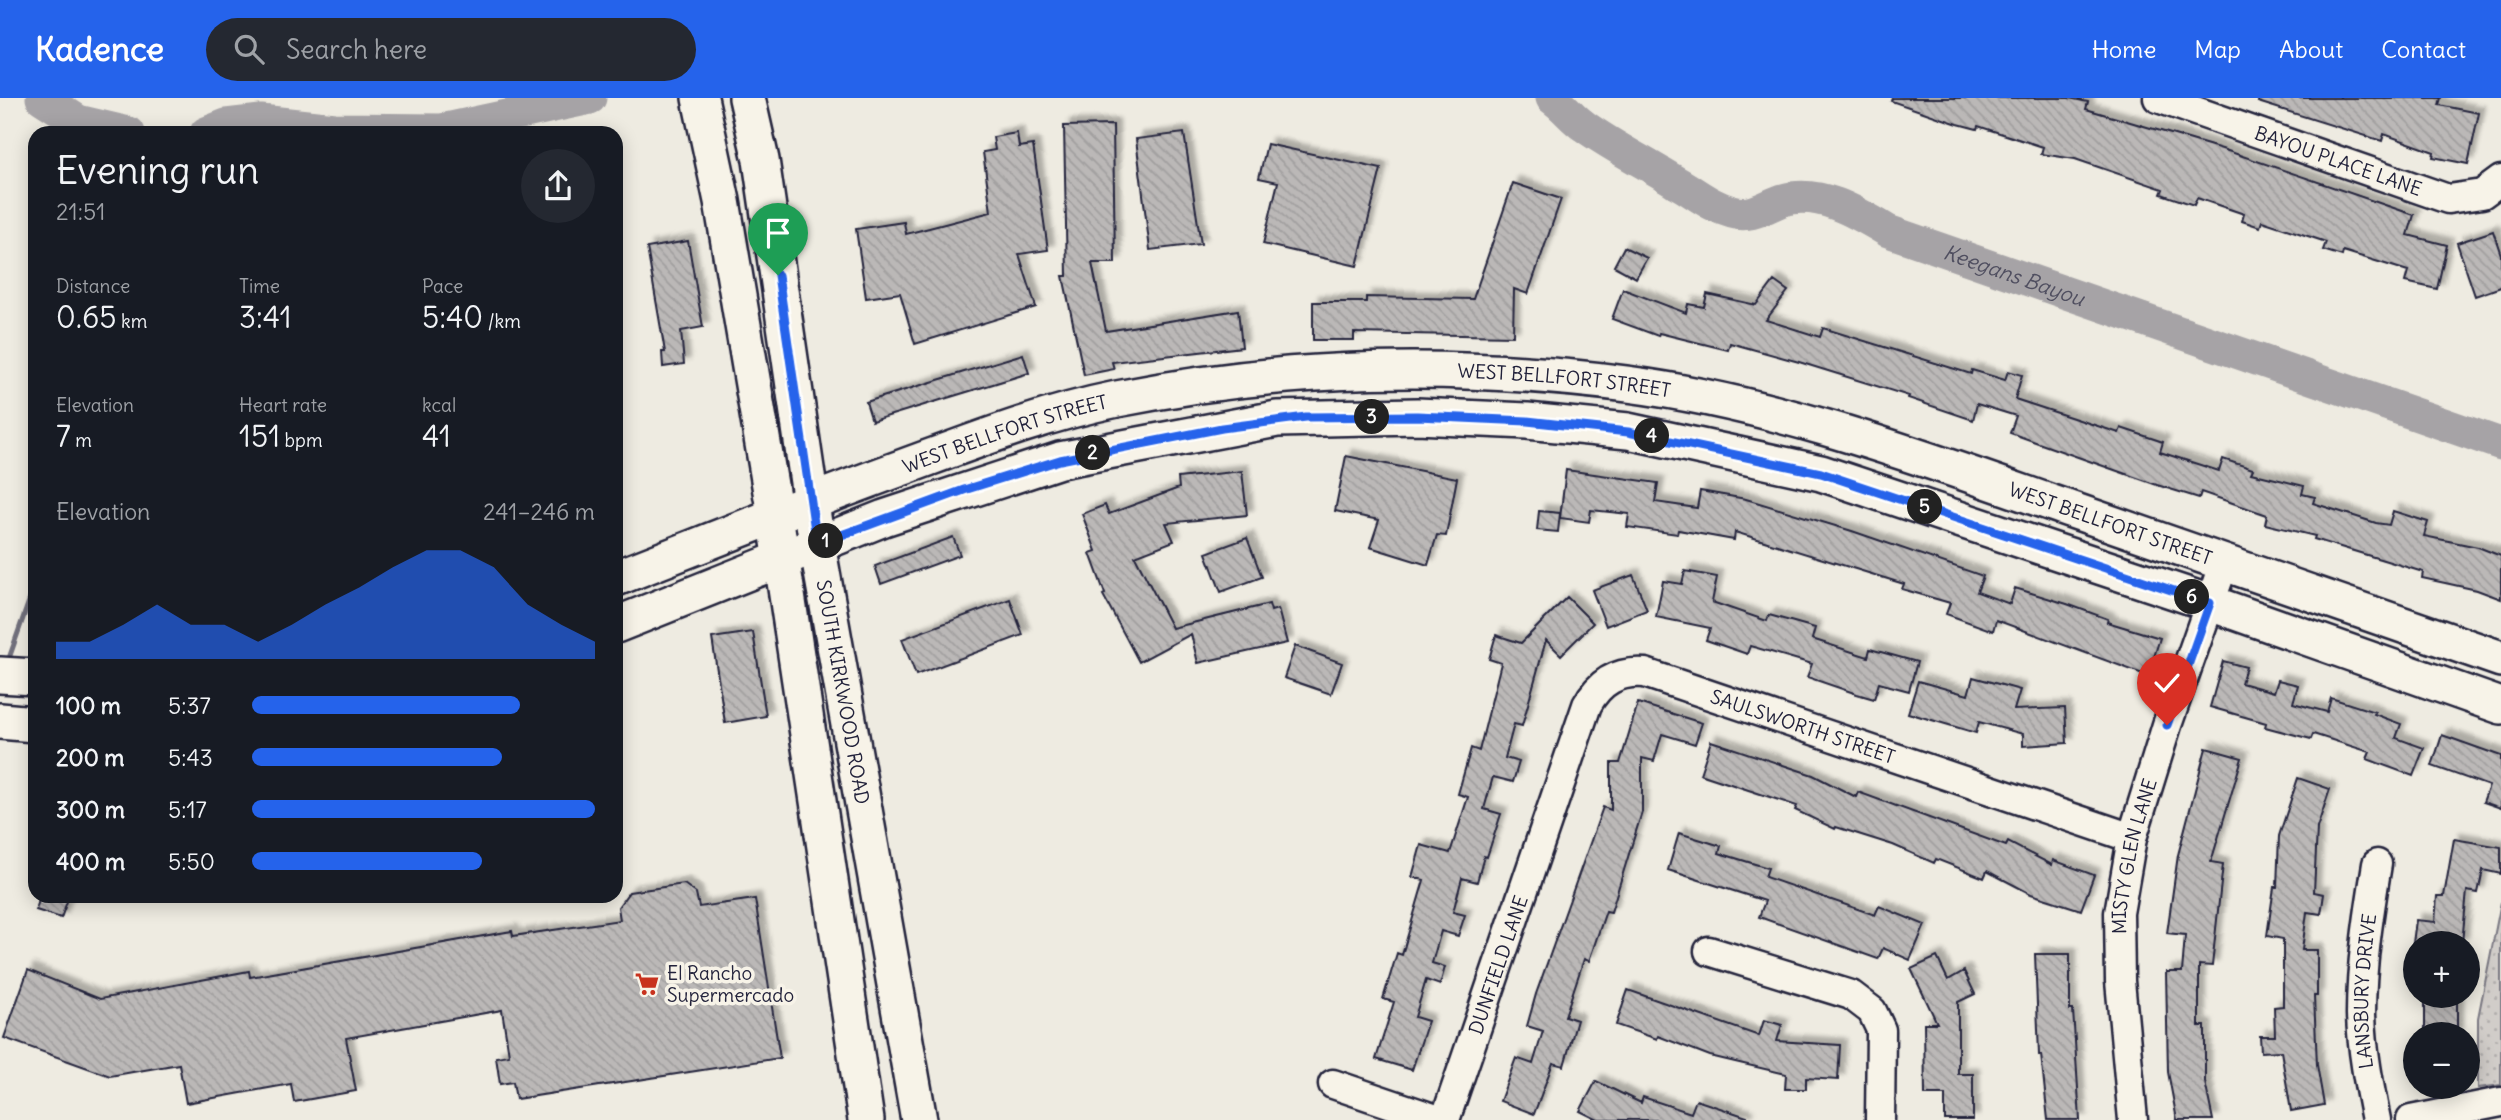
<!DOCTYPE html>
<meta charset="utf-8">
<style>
:root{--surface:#171b24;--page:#242831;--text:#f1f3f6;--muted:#9ea1a6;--accent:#2563eb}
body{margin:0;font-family:Delius,sans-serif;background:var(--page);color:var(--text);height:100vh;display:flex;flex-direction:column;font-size:26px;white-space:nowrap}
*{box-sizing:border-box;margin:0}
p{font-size:23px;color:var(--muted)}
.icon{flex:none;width:38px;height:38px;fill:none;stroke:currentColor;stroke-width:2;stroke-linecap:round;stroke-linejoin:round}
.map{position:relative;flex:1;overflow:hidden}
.details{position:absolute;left:28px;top:28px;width:595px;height:777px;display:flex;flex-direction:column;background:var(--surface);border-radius:21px;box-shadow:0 4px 18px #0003}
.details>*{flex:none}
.buttons{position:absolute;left:2403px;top:833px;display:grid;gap:14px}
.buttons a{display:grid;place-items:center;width:77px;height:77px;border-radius:50%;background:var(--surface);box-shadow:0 4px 18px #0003;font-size:35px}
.pin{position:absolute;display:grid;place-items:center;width:60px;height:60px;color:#fff;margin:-72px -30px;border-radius:50% 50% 50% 0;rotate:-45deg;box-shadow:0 0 7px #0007}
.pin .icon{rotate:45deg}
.km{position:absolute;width:35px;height:35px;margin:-18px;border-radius:50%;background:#222;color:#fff;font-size:19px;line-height:35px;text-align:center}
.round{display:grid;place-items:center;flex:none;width:74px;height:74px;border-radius:37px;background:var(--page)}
.summary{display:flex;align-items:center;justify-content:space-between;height:119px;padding:0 28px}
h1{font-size:38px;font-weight:600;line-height:52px}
.stats{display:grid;grid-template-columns:repeat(3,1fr);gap:10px;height:119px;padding:7px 28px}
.stats div{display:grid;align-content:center}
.stats b{font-size:30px;font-weight:600}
.stats small{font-size:19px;font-weight:400}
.stats p{font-size:19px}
.chart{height:196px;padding:14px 28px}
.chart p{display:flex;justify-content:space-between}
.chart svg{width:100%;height:126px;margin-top:7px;fill:var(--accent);opacity:.7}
ul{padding:0 28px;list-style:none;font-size:23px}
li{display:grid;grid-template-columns:112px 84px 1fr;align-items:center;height:52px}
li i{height:18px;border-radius:9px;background:var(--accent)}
header{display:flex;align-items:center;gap:42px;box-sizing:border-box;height:98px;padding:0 35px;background:var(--accent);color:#fff}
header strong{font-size:33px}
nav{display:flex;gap:38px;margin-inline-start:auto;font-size:24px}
.search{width:490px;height:63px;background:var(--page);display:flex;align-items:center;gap:18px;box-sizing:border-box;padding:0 24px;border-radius:38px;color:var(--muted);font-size:26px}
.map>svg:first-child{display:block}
.park{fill:url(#park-dots);stroke:#7a7882;stroke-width:2}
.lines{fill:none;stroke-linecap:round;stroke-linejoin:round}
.stream{stroke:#716f7b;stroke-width:5}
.river{stroke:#a6a3a6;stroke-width:33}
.building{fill:url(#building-back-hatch);stroke:#22223b;stroke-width:2;filter:url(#shadow)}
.minor-casing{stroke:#22223b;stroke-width:33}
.major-casing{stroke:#22223b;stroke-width:40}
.minor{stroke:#f7f3e8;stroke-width:28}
.major{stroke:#f7f3e8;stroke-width:35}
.route-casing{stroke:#fff;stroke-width:14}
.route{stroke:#2563eb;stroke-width:9}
.labels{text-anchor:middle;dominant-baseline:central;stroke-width:7;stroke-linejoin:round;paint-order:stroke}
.street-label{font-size:19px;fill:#22223b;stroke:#f7f3e8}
.poi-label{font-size:19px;fill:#22223b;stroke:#f7f3e8;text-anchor:start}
.water-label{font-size:21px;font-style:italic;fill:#504f60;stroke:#f7f3e8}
</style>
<header>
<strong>Kadence</strong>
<div class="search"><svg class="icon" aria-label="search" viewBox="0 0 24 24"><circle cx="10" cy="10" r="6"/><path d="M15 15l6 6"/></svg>Search here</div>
<nav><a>Home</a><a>Map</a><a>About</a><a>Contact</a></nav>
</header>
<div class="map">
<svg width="2501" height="1022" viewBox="0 0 2501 1022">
<defs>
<pattern id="park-dots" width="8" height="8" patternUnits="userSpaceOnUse" patternTransform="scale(1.75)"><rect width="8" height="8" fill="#d1cdc9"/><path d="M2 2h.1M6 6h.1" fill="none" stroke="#b3b0ae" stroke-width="1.8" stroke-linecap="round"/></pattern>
<pattern id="building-back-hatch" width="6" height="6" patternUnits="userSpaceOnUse" patternTransform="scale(1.75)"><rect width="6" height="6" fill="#bbb8b7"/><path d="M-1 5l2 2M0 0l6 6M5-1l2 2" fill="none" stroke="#a09e9e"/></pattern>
<filter id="shadow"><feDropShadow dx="6" dy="-6" stdDeviation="2" flood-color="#0004"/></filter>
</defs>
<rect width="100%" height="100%" fill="#eeebe1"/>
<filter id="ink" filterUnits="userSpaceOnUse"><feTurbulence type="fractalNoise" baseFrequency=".0143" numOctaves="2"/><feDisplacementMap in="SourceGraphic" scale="14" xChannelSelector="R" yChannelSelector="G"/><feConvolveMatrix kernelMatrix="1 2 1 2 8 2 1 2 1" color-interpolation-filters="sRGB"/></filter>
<g filter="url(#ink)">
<path class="park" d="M2501 804V987L2478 990V920Z"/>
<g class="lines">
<path class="stream" d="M7 566 35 486"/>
<g class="river">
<path d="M42 0 78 23 129 35"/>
<path id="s1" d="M1552 0C1564 8 1572 20 1584 28 1613 49 1646 65 1676 84 1696 95 1710 108 1732 114 1753 120 1765 108 1783 102 1819 91 1858 115 1888 133L2501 346"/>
<path d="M206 35 226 27 261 23 334 31 442 32 590 0"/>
</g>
</g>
<path class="building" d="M1892 0H2069L2088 4 2086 11 2222 51 2414 117 2408 137 2447 147 2437 191 2405 184 2408 173 2343 153 2342 158 2323 152 2326 144 2262 123 2260 129 2242 123 2244 116 2197 100 2194 107 2161 96 2163 91 2075 61 2041 56 2043 49 1978 28 1977 31 1958 26 1891 3Z
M2259 0H2441L2439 7 2479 15 2468 66 2433 59 2434 54 2384 36 2382 43 2258 4Z
M1113 27 1115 165H1092L1106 233 1238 212 1242 249 1112 264 1114 271 1084 277 1063 178H1067L1064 28Z
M1017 35 1019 49 1033 47 1048 152 1019 156 1036 209 915 246 900 195 866 200 856 131 904 124 906 136 991 114 983 54 995 52 993 39Z
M1184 35 1201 146 1150 152 1136 41Z
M1267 46 1381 71 1357 168 1263 146 1278 84 1259 80Z
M1513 85 1561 101 1528 196 1514 191 1513 238 1354 235V242H1313V204H1366V199L1473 201Z
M2493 133 2501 157V189L2475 198 2457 145Z
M688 143 703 229 681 233 684 266 663 269 662 254H665L647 150Z
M1624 149 1647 160 1636 180 1614 168Z
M1774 183 1788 193 1766 222 1820 239 1823 230 1971 276 1972 272 2005 282 2008 273 2022 277 2015 301 2119 335 2121 330 2163 344 2160 354 2219 373 2223 361 2253 371 2251 375 2304 388 2302 396 2315 399 2313 405 2376 425 2389 427 2393 413 2428 424 2424 438 2478 449 2501 458V501L2477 492 2422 480 2423 474 2314 441 2315 438 2265 426 2267 417 2201 394 2199 400 2157 387 2010 335 2016 318 1977 306 1973 322 1908 300 1909 298 1799 264 1730 245 1728 252 1659 235 1658 238 1612 221 1623 191 1686 215 1688 206 1704 209 1707 196 1756 207Z
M1023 256 1029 275 872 323 866 304Z
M1346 358 1457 380 1446 438 1437 437 1428 467 1370 449 1379 422 1335 413Z
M1566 372 1658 385 1655 404 1697 410 1700 393 1746 401 1852 433 1983 478 1977 494 2010 506 2015 490 2067 506 2108 521 2107 524 2160 540 2148 578 1996 522 1993 533 1946 516 1950 505 1902 491 1904 486 1735 434 1734 442 1678 432 1677 436 1627 429 1629 416 1591 412 1589 424 1560 420Z
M1242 373 1247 417 1166 425 1174 443 1135 458 1172 530 1269 506 1271 513 1278 511 1287 545 1198 565 1191 536 1139 564 1103 497 1105 496 1090 455 1096 453 1082 416 1105 407 1109 416 1179 390 1178 380Z
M1539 413 1560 415 1558 434 1537 432Z
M953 439 960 457 881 486 875 468Z
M1247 440 1262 479 1221 494 1206 455Z
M1685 473 1717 479 1712 504 1767 523 1769 517 1815 530 1812 541 1868 559 1870 551 1917 564 1909 593 1879 585 1874 601 1857 596 1807 579 1812 566 1750 548 1747 556 1706 542 1710 530 1656 519 1663 483 1682 486Z
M1633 477 1647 512 1606 528 1592 492Z
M1567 499 1593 525 1561 557 1546 542 1522 628 1514 626 1505 660 1519 664 1513 684 1493 679 1484 711 1501 716 1487 759 1484 758 1477 784 1462 780 1453 814 1465 817 1458 838 1441 833 1432 865 1445 869 1440 887 1426 882 1415 919 1428 923 1412 972 1376 961 1394 904 1383 901 1397 855 1402 857 1424 782 1412 779 1421 747 1450 755 1468 699 1458 696 1471 650 1479 653 1501 565 1489 561 1496 537 1521 545Z
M1010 501 1023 537 916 577 902 541Z
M753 534 766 618 725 625 712 540Z
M1295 548 1342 565 1331 596 1284 580Z
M2223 563 2246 569 2241 585 2274 594 2278 582 2298 587 2293 605 2327 614 2331 600 2375 614 2374 616 2401 626 2396 640 2424 650 2413 678 2367 661 2370 654 2313 636 2311 641 2265 629 2266 625 2210 609Z
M1973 579 2020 592 2014 612 2065 610 2067 645 2023 648V636L1979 624 1976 635 1908 615 1918 583 1968 597Z
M1638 605 1702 625 1695 646 1662 636 1654 663 1642 660V714L1624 772 1611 814 1606 813 1589 863 1584 861 1565 918 1577 922 1564 968 1553 965 1534 1016 1500 1003 1516 960 1533 966 1543 933 1527 928 1536 896 1603 709 1611 712V665H1620Z
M2442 637 2501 658V710L2483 704 2489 688 2432 668Z
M1711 643 1813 677 1856 699 1858 694 2006 748 2008 744 2052 767 2053 762 2094 777 2081 812 2031 796 1987 773 1984 780 1936 761 1934 765 1893 747 1836 729 1835 731 1795 712 1797 708 1700 676Z
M2206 650 2242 660 2211 764 2223 766 2212 868 2199 867V928H2205V984L2213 1022H2177L2168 974 2166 874H2182L2185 837 2167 835 2178 757Z
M2298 680 2330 691 2317 730 2314 794 2324 796 2321 816 2307 814 2302 852H2317V898H2314L2317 967 2324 1007 2291 1013 2281 953 2261 954 2260 938H2275L2274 909 2283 908V841L2267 838 2274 789H2277L2279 738Z
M1679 735 1721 748 1719 755 1768 770 1765 779 1875 817 1879 808 1925 827 1910 862 1883 850 1878 861 1759 819 1765 803 1668 772Z
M2454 741 2501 749V776L2483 772 2478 795 2467 793 2462 845H2413L2416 822 2435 824 2437 798H2444Z
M684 786 696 795 699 809 755 801 780 960 516 1001 513 984 500 986 496 959 509 957 502 912 346 940 356 993 294 1004 291 986 186 1005 179 966 110 978 4 940 28 872 100 901 249 873 250 879 512 833 513 838 620 822 618 809 629 794Z
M40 798H69L61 820 36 812Z
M2035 856H2070V912H2073L2080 1022H2048L2041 957H2039Z
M1937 859 1948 882 1964 873 1975 896 1958 904V976H1973V1022H1945V997H1925L1924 925H1937L1911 871Z
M1628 892 1759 938 1764 922 1782 927 1777 943 1840 947 1838 982 1806 980V991H1785L1786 976 1710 958 1658 938 1657 941 1616 927Z
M2425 898H2457V936H2425Z
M1596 983 1641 1005 1643 999 1691 1015 1696 1002 1747 1019V1022H1598L1580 1013Z"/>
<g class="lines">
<g class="minor-casing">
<g id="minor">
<path id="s2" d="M2158 0 2448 101 2482 96 2501 82"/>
<path d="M1709 853 1851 897 1872 913 1881 932 1880 1022"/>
<path d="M1333 986 1439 1022"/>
<path id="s3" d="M1445 1022 1587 607C1600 583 1618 573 1645 575L2132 740"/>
<path id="s4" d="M2133 1022 2120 883 2119 815 2132 740 2167 627 2224 465"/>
<path id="s5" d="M2376 1022C2369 987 2362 952 2361 916 2361 866 2369 815 2377 766"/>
<path d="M2411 1022 2501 1004"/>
</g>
</g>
<g class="major-casing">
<g id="major">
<path d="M700 0 722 103 775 417 866 1022"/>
<path id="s6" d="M747 0 761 62 817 446 919 1022"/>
<path id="s7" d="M616 480C711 443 805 405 901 370 972 344 1043 316 1117 301 1288 267 1454 264 1627 286 1780 306 1928 362 2072 412 2215 462 2358 512 2501 561"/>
<path d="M616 527 884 420 1060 362 1277 321 1417 318 1527 323 1628 333 1821 375 2210 505 2501 608"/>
<path d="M0 577 35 579"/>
<path d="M0 623 35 626"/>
</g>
</g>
<use href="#minor" class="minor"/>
<use href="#major" class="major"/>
</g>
</g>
<g class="lines" filter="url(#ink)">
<g class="route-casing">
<path id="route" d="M778 177 817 446 964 392 1060 362 1222 330 1306 319 1417 318 1527 323 1628 334 1821 375 2210 505 2167 627"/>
</g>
<use href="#route" class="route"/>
</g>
<defs>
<g id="supermarket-bare" transform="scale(1.89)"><path d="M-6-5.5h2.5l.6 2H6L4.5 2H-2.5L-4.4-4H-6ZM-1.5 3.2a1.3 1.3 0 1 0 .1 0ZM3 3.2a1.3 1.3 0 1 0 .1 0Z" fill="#c8321e" stroke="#f7f3e8" stroke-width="2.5" paint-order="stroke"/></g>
</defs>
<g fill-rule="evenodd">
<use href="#supermarket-bare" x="647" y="886"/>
</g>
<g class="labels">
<g class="street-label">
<text stroke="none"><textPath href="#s2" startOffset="191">BAYOU PLACE LANE</textPath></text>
<text stroke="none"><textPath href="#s7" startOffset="982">WEST BELLFORT STREET</textPath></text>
<text stroke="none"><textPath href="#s7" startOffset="415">WEST BELLFORT STREET</textPath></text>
<text stroke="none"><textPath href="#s7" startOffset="1549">WEST BELLFORT STREET</textPath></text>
<text stroke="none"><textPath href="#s6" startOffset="602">SOUTH KIRKWOOD ROAD</textPath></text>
<text stroke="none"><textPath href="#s3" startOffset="676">SAULSWORTH STREET</textPath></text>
<text stroke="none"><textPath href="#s4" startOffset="266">MISTY GLEN LANE</textPath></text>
<text stroke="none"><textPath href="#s3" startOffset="164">DUNFIELD LANE</textPath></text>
<text stroke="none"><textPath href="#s5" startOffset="130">LANSBURY DRIVE</textPath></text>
</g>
<g class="poi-label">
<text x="667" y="875">El Rancho<tspan x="667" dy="22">Supermercado</tspan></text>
</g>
<g class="water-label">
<text stroke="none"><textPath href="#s1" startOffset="514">Keegans Bayou</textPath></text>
</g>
</g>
</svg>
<div class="buttons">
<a>+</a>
<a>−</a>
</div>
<div class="pin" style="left:778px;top:177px;background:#1e9e55"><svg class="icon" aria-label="arrive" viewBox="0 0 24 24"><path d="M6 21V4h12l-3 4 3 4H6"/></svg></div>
<div class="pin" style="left:2167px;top:627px;background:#d93025"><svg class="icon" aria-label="check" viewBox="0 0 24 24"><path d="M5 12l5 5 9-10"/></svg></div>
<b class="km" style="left:826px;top:443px">1</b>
<b class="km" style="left:1093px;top:355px">2</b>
<b class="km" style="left:1372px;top:319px">3</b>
<b class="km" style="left:1652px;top:338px">4</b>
<b class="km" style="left:1925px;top:409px">5</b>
<b class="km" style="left:2192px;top:499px">6</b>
<section class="details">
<div class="summary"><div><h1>Evening run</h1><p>21:51</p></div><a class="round"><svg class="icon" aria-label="share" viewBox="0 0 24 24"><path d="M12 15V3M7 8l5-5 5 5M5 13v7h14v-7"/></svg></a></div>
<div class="stats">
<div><p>Distance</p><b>0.65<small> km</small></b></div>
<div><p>Time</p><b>3:41</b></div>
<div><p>Pace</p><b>5:40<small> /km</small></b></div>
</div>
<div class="stats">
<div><p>Elevation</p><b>7<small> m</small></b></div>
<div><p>Heart rate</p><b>151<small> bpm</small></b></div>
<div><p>kcal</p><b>41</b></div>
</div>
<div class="chart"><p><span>Elevation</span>241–246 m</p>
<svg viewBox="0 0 160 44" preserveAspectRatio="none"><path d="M0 44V38L10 38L20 32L30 25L40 32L50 32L60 38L70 32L80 25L90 19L100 12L110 6L120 6L130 12L140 25L150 32L160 38V44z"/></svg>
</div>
<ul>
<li><b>100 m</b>5:37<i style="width:78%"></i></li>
<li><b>200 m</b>5:43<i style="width:73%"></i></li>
<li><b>300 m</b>5:17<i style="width:100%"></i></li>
<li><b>400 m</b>5:50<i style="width:67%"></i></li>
</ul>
</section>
</div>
